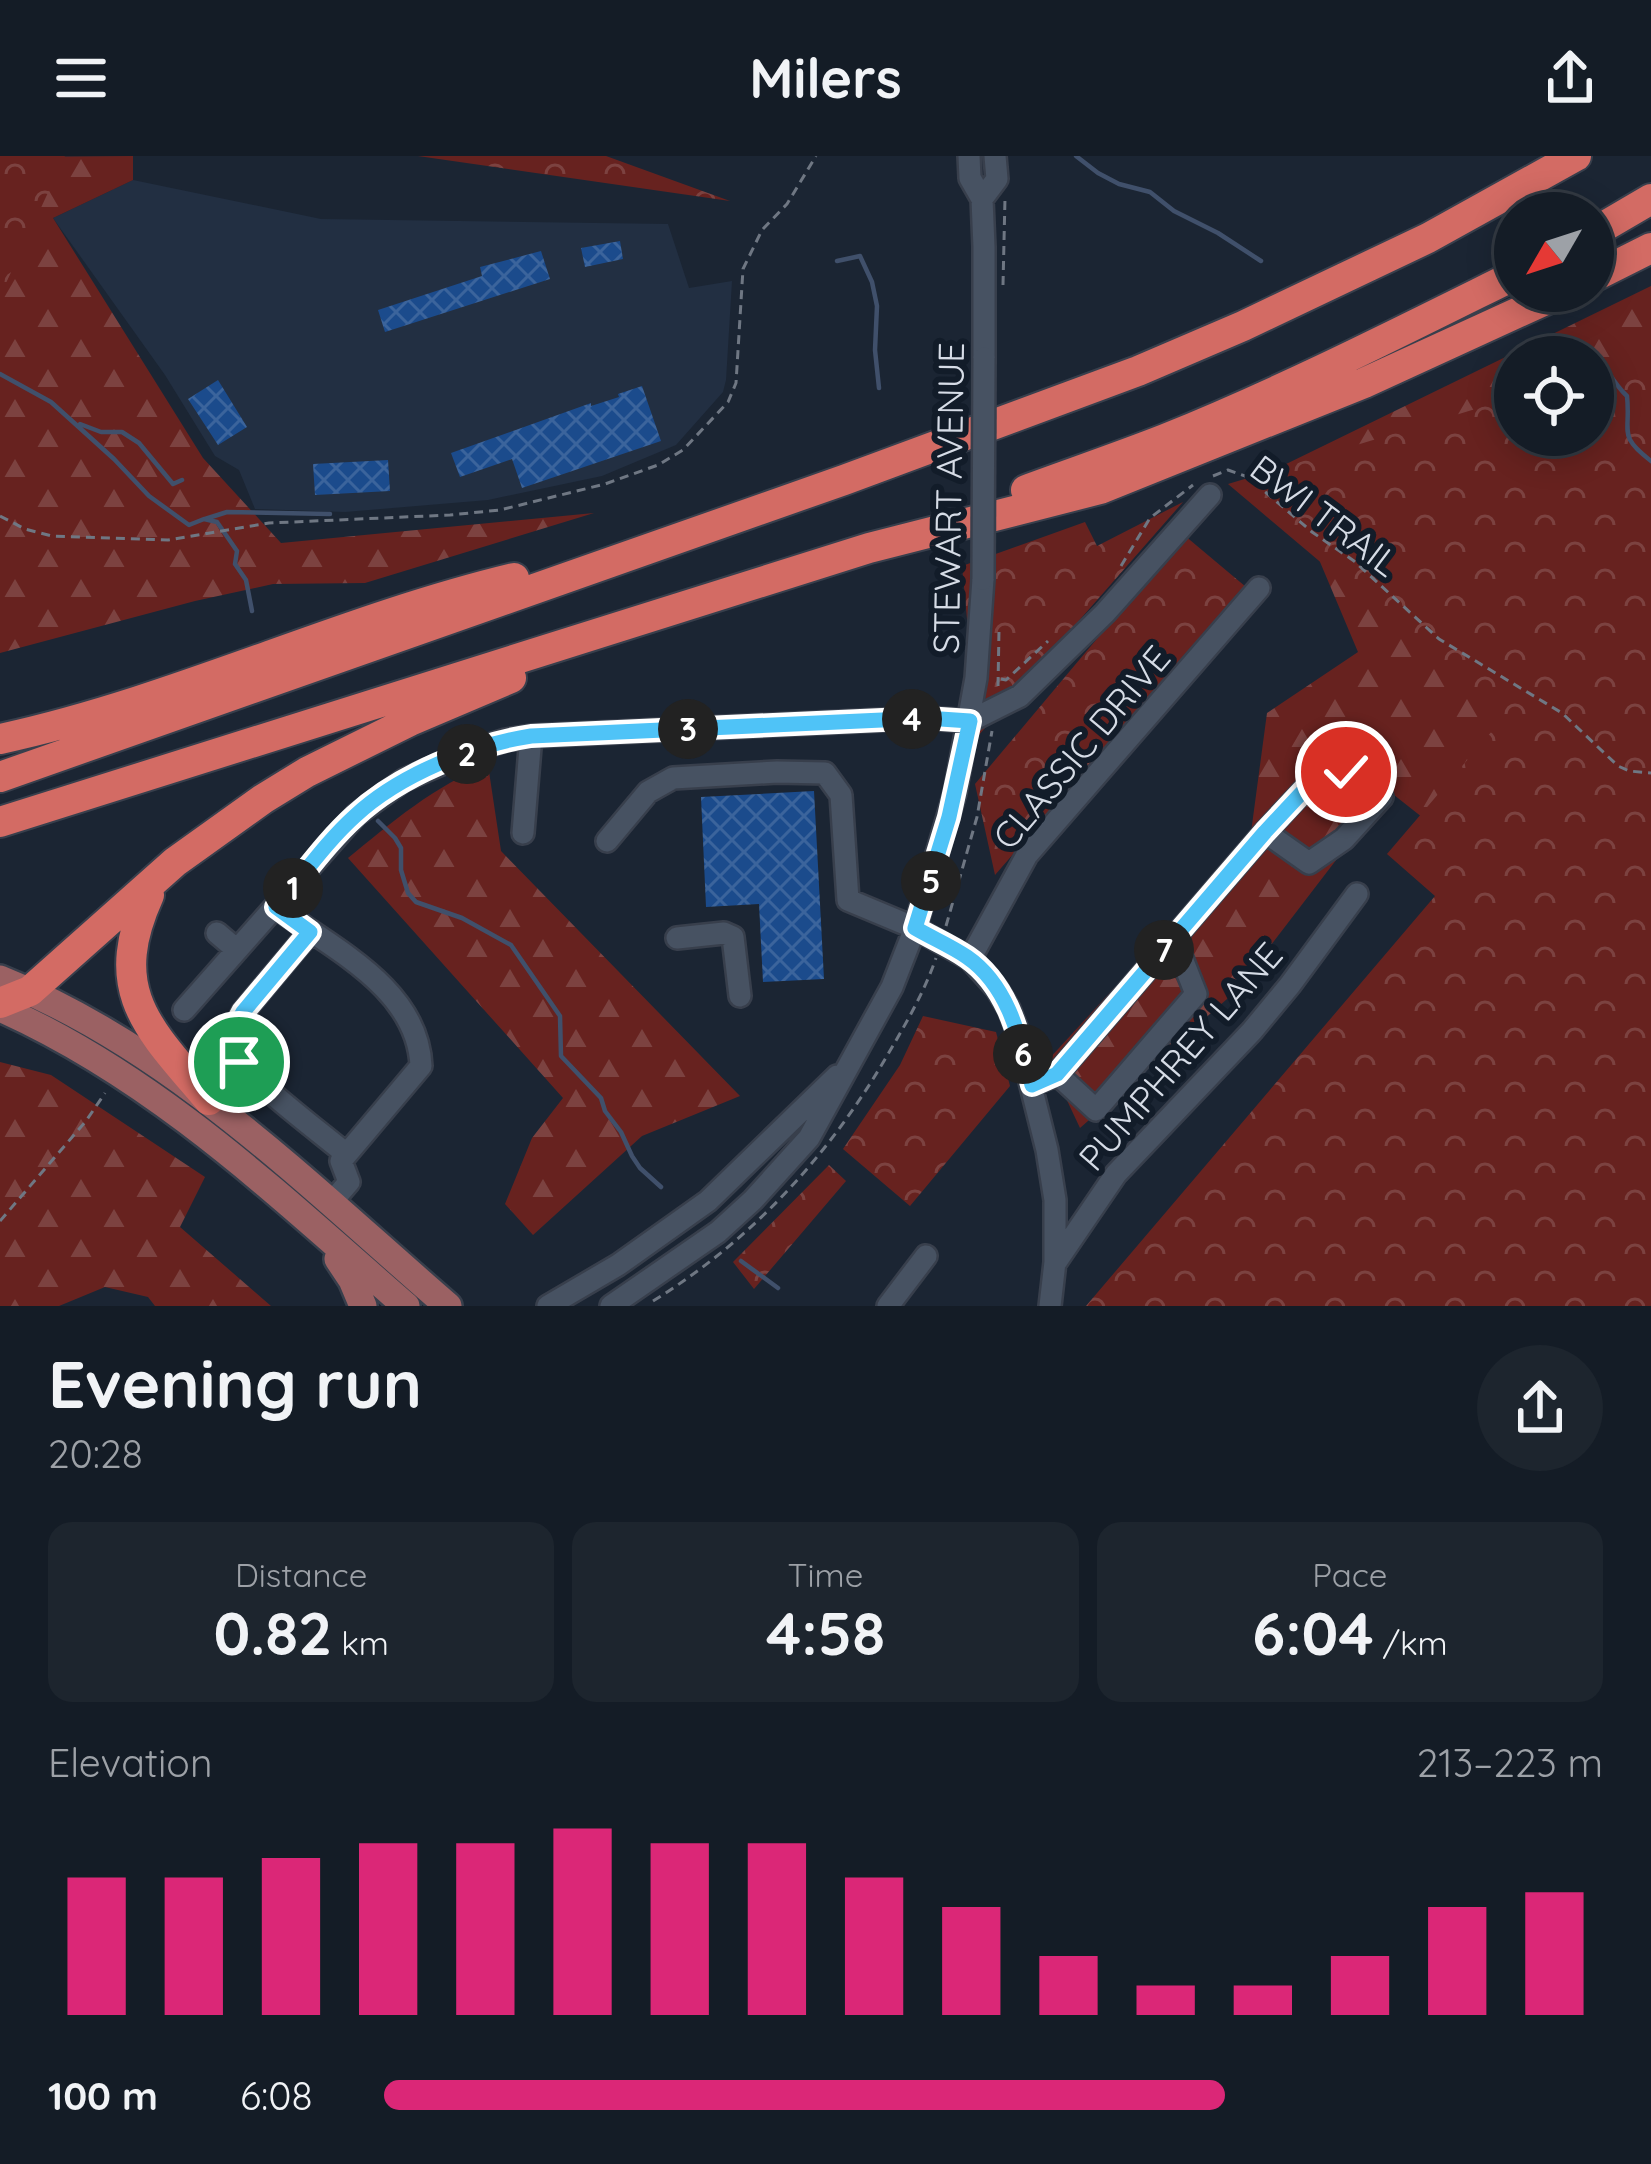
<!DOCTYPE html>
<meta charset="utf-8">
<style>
:root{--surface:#141c26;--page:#1d252e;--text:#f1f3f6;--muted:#9da1a7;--line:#333a43;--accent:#db2777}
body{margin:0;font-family:Quicksand,sans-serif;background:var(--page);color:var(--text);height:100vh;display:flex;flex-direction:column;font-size:45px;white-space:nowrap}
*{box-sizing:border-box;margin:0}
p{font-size:39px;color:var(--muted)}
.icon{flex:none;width:66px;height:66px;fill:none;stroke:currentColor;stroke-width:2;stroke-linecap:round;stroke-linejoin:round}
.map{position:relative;height:1150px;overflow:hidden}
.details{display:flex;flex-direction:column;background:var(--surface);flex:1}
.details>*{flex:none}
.needle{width:78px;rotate:231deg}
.buttons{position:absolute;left:1494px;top:36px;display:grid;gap:24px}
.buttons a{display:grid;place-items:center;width:120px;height:120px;border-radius:50%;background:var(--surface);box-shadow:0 6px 30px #0003,0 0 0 3px var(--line);font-size:60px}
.pin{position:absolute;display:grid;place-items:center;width:102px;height:102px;color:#fff;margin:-51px;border:6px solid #fff;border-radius:50%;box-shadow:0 3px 12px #0007}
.km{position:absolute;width:60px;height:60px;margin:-30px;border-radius:50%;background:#222;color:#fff;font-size:33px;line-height:60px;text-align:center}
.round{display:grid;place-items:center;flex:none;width:126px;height:126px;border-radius:63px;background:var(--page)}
.overview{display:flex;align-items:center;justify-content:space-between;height:204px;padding:0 48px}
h1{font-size:66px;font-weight:700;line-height:90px}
.stats{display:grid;grid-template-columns:repeat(3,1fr);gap:18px;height:204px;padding:12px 48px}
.stats div{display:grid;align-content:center;border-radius:24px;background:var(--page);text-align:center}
.stats b{font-size:60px;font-weight:700}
.stats small{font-size:33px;font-weight:400}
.stats p{font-size:33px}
.chart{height:336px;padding:24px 48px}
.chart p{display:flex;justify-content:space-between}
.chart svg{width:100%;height:216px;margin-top:12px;stroke:var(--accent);stroke-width:6}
ul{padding:0 48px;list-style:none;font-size:39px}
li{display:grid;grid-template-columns:192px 144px 1fr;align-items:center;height:90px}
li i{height:30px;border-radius:15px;background:var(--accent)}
header{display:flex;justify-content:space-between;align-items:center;height:156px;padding:0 48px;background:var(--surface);font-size:54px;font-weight:700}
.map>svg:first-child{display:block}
.built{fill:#222f42}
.forest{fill:url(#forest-firs);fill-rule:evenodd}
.park{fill:url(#park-crowns)}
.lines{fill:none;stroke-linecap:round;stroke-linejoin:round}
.stream{stroke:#40506b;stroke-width:4.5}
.building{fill:url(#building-cross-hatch)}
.minor-casing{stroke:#383f4c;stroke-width:26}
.major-casing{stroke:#383f4c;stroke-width:32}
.highway-casing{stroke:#383f4c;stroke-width:34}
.path{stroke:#6f7783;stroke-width:3;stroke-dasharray:9 6;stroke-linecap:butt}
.minor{stroke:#475262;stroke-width:21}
.major{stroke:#9b6163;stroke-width:27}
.highway{stroke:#d36b64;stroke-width:30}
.minor-bridge-casing{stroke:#383f4c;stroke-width:26;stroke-linecap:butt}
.minor-bridge{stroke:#475262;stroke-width:21}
.route-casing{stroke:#fff;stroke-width:24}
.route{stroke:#4fc3f7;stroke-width:15}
.labels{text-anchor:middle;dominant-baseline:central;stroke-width:12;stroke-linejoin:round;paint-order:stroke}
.street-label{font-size:36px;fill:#d6dce6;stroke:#121c29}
</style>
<header><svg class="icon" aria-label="menu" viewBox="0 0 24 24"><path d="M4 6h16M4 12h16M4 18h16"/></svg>Milers<svg class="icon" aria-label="share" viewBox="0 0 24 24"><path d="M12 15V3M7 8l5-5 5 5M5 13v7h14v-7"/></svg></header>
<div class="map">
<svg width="1651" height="1150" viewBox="0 0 1651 1150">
<defs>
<pattern id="forest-firs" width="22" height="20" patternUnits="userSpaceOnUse" patternTransform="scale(3)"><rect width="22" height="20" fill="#67221f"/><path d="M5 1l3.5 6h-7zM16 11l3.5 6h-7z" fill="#7c4240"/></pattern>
<pattern id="park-crowns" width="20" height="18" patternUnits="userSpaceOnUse" patternTransform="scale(3)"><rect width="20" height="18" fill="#67221f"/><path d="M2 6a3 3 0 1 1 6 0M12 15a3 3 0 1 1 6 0" fill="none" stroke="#7c4240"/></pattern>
<pattern id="building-cross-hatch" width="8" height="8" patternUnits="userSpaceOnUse" patternTransform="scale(3)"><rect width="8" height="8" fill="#1b4b8c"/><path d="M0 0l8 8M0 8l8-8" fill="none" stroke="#3b649c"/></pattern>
</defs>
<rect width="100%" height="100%" fill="#1b2533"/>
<path class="built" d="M133 24 321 63 668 68 689 132 732 125 726 224 723 236 676 289 602 320 488 344 345 356 255 353 239 314 215 300 165 219 53 62Z"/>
<path class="forest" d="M133 0V24L53 62 203 302 281 387 594 357 365 427 273 428 195 445 0 497V1Z
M1651 130V827L1541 755 1389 635 1235 836 1080 972 1048 904 1250 684 1267 557 1358 496 1280 311ZM1515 201H1593V279H1515Z
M488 609 501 695 740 940 642 980 533 1079 505 1048 532 982 563 942 348 702C391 667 435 629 488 609Z
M0 906 51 919 205 1021 180 1071 271 1150H155L148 1141 105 1131 59 1150H0Z"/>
<path class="park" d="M0 0H65L0 140Z
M418 0H606L730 45Z
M1651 199V1150H1086L1435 740 1387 698 1504 561 1228 328 1515 241V279H1593V217Z
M1183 346 978 580 962 410 1085 366 1097 390Z
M1184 379 1246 431 995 719 975 628Z
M923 860 996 876 1010 930 910 1050 843 993 900 909Z
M829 1009 846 1025 754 1133 733 1106Z"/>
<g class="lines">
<path class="stream" d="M1076 0 1098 17 1119 28 1150 36 1174 55 1218 77 1261 105
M837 105 860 100 872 126 877 150 875 194 879 232
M1525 197 1563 195 1578 186C1602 196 1608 223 1627 240 1631 277 1617 279 1651 305
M0 218 51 246 114 303 149 340 189 369 204 363 217 366 237 395 235 408 246 424 252 455
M80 268 101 276H122L139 287 173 328 182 324
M205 363 227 356 330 358
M378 665 395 682 401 692V714L408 737 416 746 462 762 511 789 560 860 561 900 601 942 605 955 621 976 632 1000 640 1012 661 1031
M741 1105 778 1132"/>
</g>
<path class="building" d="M620 85 623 103 585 111 581 92Z
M541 95 550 123 385 176 378 154 482 120 480 111Z
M218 224 247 271 218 289 188 243Z
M642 230 661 285 522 332 512 303 460 321 451 297 591 247V250L619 241 618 238Z
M388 304 390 335 315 339 313 308Z
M814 635 824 823 763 826 759 748 706 751 701 641Z"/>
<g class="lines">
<g class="minor-casing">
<path id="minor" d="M969 0 970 22 982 43 984 91V202
M982 43 997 23 995 0
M970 565 1020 540 1105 457 1210 339
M523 677 531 580
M607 685 648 636 673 622 777 616 825 617 841 639 848 744 915 772 970 803 997 833 1009 853 1017 874 1047 994 1055 1044V1106L1050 1150
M276 751C331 792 418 832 421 910L341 1005 349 1026 330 1048
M310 776 243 856C234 872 231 884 238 902 246 921 325 980 346 998
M217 777 237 794
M677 782 724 777 733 781 740 840
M970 803 1027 699 1259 432
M184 854 356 659 404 624 474 594 506 584 531 580 926 562 970 565
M1057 918 1096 954 1196 838 1174 782
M1032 929 1057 918 1265 676 1321 616H1346L1382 641 1344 683 1309 707 1265 676
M1056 1106 1116 1018 1252 875 1290 829 1357 738
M548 1150 618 1109 708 1045 837 920
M611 1150 718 1076 753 1044 809 982 892 831 915 772 955 637 976 522 983 423
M888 1150 926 1100"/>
</g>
<g class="major-casing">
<path id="major" d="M0 823C173 892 309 1030 448 1150
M0 852C157 922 278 1039 406 1150
M338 1103 352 1124 363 1150"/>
</g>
<g class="highway-casing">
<path id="highway" d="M1593 77 1651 43
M1593 121 1651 92
M1026 334C1072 317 1119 301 1165 283 1284 235 1400 176 1515 119
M0 583C176 545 339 464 514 422
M0 621 844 324 1138 215 1243 170 1428 82 1576 0
M0 666 869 392 1100 333 1364 227 1565 135
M149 739C105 836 149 873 209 944
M0 847 30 835 175 706 263 643 307 616 410 565 511 522"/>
</g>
<path class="path" d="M1003 129 1005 42
M1213 320 1228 314 1248 321 1312 376 1354 405 1439 483 1562 557 1618 610 1629 615 1651 617
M0 360 25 373 52 380 168 384 269 367 450 359 500 354 605 328 658 309 683 294 728 246 736 227 743 113 762 74 787 48 816 0
M1121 410 1150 362 1193 329
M1001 523 1006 524 1048 485
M998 530 999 474
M946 770 977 661 992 575
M0 1065 86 965 105 937
M653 1145C755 1082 832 996 891 893 908 864 925 834 936 802"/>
<use href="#minor" class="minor"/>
<use href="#major" class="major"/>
<use href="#highway" class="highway"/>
<g class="minor-bridge-casing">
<path id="minor-bridge" d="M983 423 984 202"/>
</g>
<use href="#minor-bridge" class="minor-bridge"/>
</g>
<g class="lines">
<g class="route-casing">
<path id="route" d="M239 906C234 886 232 875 243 856L310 776 276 751C302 721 326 686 355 660 399 619 473 589 531 580L926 562 970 565 949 661 915 772C932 782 951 790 967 801 1009 830 1020 883 1032 929L1057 918 1265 676 1321 616H1346"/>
</g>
<use href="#route" class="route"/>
</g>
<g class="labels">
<g class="street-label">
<text transform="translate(948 342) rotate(-89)">STEWART AVENUE</text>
<text transform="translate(1325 359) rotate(37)">BWI TRAIL</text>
<text transform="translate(1081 591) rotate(-50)">CLASSIC DRIVE</text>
<text transform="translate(1180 900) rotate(-49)">PUMPHREY LANE</text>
</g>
</g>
</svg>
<div class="buttons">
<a><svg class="needle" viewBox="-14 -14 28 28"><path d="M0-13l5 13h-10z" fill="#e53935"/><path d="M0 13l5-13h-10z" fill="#9da1a7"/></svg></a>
<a><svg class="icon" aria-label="locate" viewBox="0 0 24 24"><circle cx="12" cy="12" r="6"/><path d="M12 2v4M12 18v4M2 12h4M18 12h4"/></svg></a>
</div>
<div class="pin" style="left:239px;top:906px;background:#1e9e55"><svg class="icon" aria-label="arrive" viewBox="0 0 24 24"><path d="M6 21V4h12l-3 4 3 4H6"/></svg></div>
<div class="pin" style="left:1346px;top:616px;background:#d93025"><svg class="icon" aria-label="check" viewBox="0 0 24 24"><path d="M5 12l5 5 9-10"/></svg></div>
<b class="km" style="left:293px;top:732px">1</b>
<b class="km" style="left:467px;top:598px">2</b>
<b class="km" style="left:688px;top:573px">3</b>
<b class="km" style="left:912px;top:563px">4</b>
<b class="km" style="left:931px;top:725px">5</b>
<b class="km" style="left:1023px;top:898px">6</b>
<b class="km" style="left:1164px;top:794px">7</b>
</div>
<section class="details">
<div class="overview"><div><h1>Evening run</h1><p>20:28</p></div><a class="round"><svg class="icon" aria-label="share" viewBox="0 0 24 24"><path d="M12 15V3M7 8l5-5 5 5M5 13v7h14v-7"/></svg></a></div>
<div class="stats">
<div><p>Distance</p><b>0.82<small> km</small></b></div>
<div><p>Time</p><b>4:58</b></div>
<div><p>Pace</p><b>6:04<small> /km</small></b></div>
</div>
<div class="chart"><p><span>Elevation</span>213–223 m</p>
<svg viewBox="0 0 160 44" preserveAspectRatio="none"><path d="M5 44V16M15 44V16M25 44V12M35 44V9M45 44V9M55 44V6M65 44V9M75 44V9M85 44V16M95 44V22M105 44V32M115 44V38M125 44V38M135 44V32M145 44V22M155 44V19"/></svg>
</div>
<ul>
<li><b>100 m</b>6:08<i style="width:69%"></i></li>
</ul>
</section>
